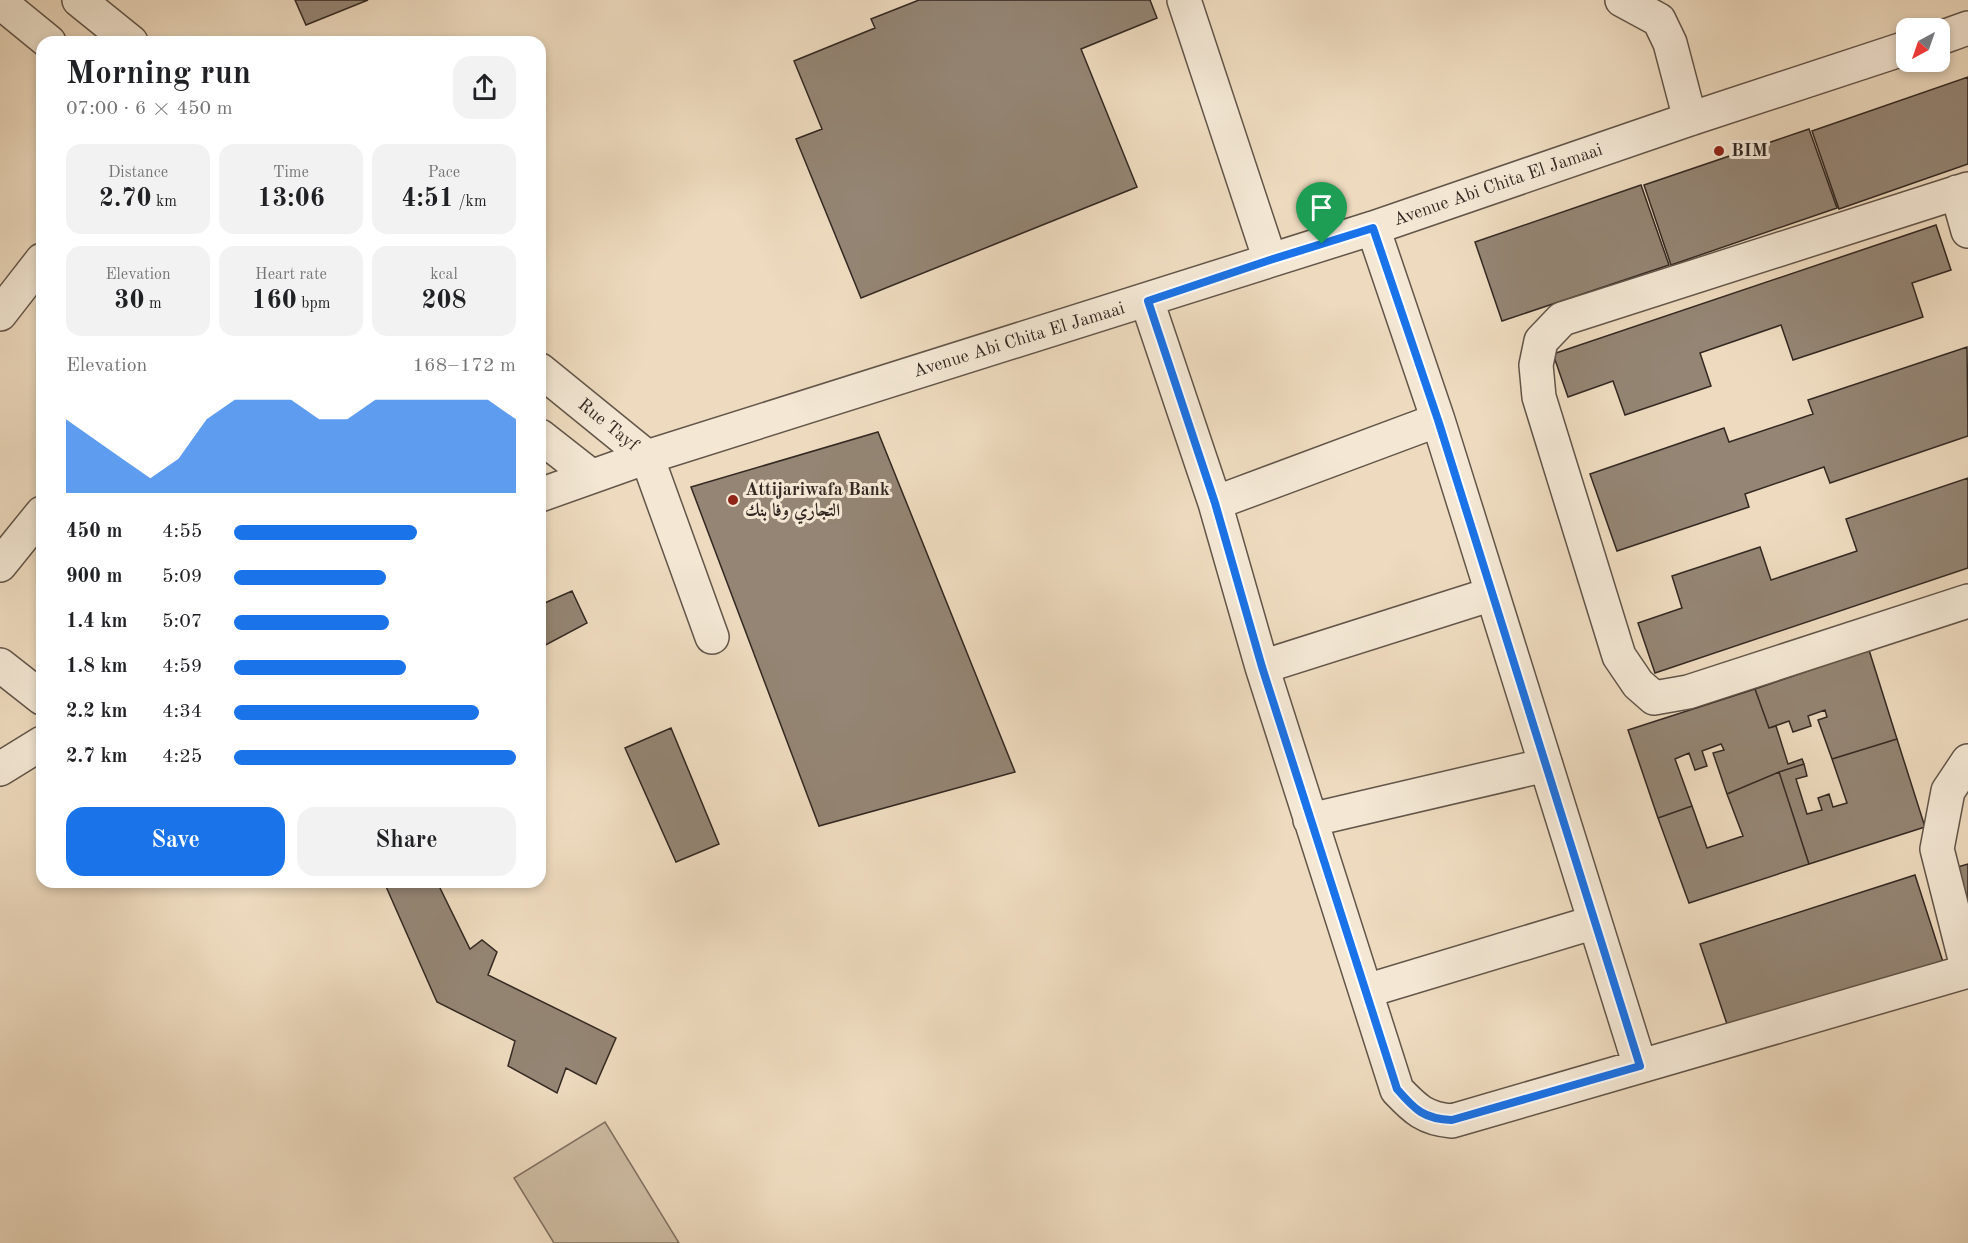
<!DOCTYPE html>
<meta charset="utf-8">
<style>
:root{--surface:#fff;--page:#f2f2f2;--text:#202124;--muted:#757577;--accent:#1a73e8}
body{margin:0;font-family:"Old Standard TT",Amiri,serif;background:var(--page);color:var(--text);height:100vh;display:flex;flex-direction:column;font-size:22px;white-space:nowrap}
*{box-sizing:border-box;margin:0}
p{font-size:20px;color:var(--muted)}
.icon{flex:none;width:33px;height:33px;fill:none;stroke:currentColor;stroke-width:2;stroke-linecap:round;stroke-linejoin:round}
.map{position:relative;flex:1;overflow:hidden}
.panel{position:absolute;left:36px;top:36px;width:510px;height:852px;display:flex;flex-direction:column;background:var(--surface);border-radius:18px;box-shadow:0 3px 9px #0003}
.panel>*{flex:none}
.needle{width:39px;rotate:220deg}
.tools{position:absolute;left:1896px;top:18px;display:grid;gap:12px}
.tools a{display:grid;place-items:center;width:54px;height:54px;border-radius:12px;background:var(--surface);box-shadow:0 3px 9px #0003;font-size:30px}
.pin{position:absolute;display:grid;place-items:center;width:51px;height:51px;color:#fff;margin:-62px -26px;border-radius:50% 50% 50% 0;rotate:-45deg;box-shadow:0 0 6px #0007}
.pin .icon{rotate:45deg}
.round{display:grid;place-items:center;flex:none;width:63px;height:63px;border-radius:18px;background:var(--page)}
.headline{display:flex;align-items:center;justify-content:space-between;height:102px;padding:0 30px}
h1{font-size:33px;font-weight:700;line-height:45px}
.metrics{display:grid;grid-template-columns:repeat(3,1fr);gap:9px;height:102px;padding:6px 30px}
.metrics div{display:grid;align-content:center;border-radius:15px;background:var(--page);text-align:center}
.metrics b{font-size:26px;font-weight:700}
.metrics small{font-size:16px;font-weight:400}
.metrics p{font-size:16px}
.chart{height:168px;padding:12px 30px}
.chart p{display:flex;justify-content:space-between}
.chart svg{width:100%;height:108px;margin-top:6px;fill:var(--accent);opacity:.7}
.primary-button{display:flex;gap:12px;margin-top:auto;padding:12px 30px}
.primary-button a{flex:1;height:69px;border-radius:18px;background:var(--accent);color:#fff;font-size:24px;font-weight:700;line-height:69px;text-align:center}
.primary-button a+a{background:var(--page);color:var(--text)}
ul{padding:0 30px;list-style:none;font-size:20px}
li{display:grid;grid-template-columns:96px 72px 1fr;align-items:center;height:45px}
li i{height:15px;border-radius:8px;background:var(--accent)}
.map>svg:first-child{display:block}
.green{fill:#cebda4;stroke:#807263;stroke-width:1.5}
.building{fill:#948574;stroke:#332822;stroke-width:1.5}
.lines{fill:none;stroke-linecap:round;stroke-linejoin:round}
.minor-casing{stroke:#625549;stroke-width:36}
.minor{stroke:#f4e8d5;stroke-width:33}
.route-casing{stroke:#fff;stroke-width:12}
.route{stroke:#1a73e8;stroke-width:8}
.poi-dot{fill:#8f2418;stroke:#f4e8d5;stroke-width:2}
.labels{text-anchor:middle;dominant-baseline:central;stroke-width:6;stroke-linejoin:round;paint-order:stroke}
.poi-label{font-size:18px;font-weight:bold;fill:#332822;stroke:#f4e8d5;text-anchor:start}
.street-label{font-size:18px;fill:#332822;stroke:#f4e8d5}
</style>
<div class="map">
<svg width="1968" height="1243" viewBox="0 0 1968 1243">
<rect width="100%" height="100%" fill="#eedbbf"/>
<filter id="stains"><feTurbulence type="fractalNoise" baseFrequency=".00333" numOctaves="4"/><feColorMatrix values="0 0 0 0 .2 0 0 0 0 .09 0 0 0 0 .02 0 0 0 .5 -.17"/></filter>
<radialGradient id="worn" r=".72"><stop offset=".6" stop-color="#630" stop-opacity="0"/><stop offset="1" stop-color="#630" stop-opacity=".3"/></radialGradient>
<path class="green" d="M605 1122 679 1243H554L514 1178Z"/>
<path class="building" d="M295 0H368L306 25Z
M919 0H1150L1157 18 1081 49 1137 187 861 298 796 139 822 129 794 61 875 28 871 19Z
M1968 77V164L1839 209 1812 131Z
M1809 129 1837 208 1671 265 1644 185Z
M1641 185 1669 265 1502 321 1475 242Z
M1936 225 1951 270 1912 283 1923 317 1793 360 1781 325 1700 353 1711 386 1625 415 1613 381 1568 397 1553 354Z
M1967 347 1968 436 1830 483 1824 467 1745 494 1749 507 1617 551 1590 474 1724 428 1729 442 1813 414 1808 400Z
M878 432 1015 772 819 826 691 487Z
M1968 478V568L1655 673 1638 623 1682 608 1672 576 1760 547 1771 580 1857 551 1846 519Z
M572 591 587 623 540 648V605Z
M1869 650 1897 739 1832 759 1818 720 1827 717 1825 710 1808 716 1811 726 1793 732 1789 721 1769 728 1755 689Z
M1755 689 1769 728 1776 726 1788 764 1802 759 1804 764 1779 772 1727 794 1713 753 1724 750 1721 744 1702 751 1707 766 1695 770 1689 753 1675 759 1692 806 1658 818 1628 730Z
M671 728 719 844 676 862 625 748Z
M1897 739 1925 827 1809 864 1779 772 1804 764 1807 776 1796 779 1807 814 1822 810 1818 798 1829 794 1833 807 1847 803 1832 759Z
M1779 772 1809 864 1689 903 1658 818 1692 806 1707 848 1743 836 1727 794Z
M1968 864V914L1951 869Z
M1915 875 1943 962 1729 1030 1700 944Z
M384 882H437L470 949 482 940 497 952 488 975 616 1038 596 1084 566 1068 557 1093 508 1066 515 1041 437 1002Z"/>
<g class="lines">
<g class="minor-casing">
<path id="minor" d="M79 0 131 42
M1184 0 1270 260
M1622 0 1659 20 1670 43 1690 119
M0 2 49 42
M1940 38 1968 28
M1968 189 1562 319 1541 341 1536 365 1539 397 1619 656 1638 684 1654 698 1688 692 1968 601
M1957 192 1968 231
M1373 228 1438 420 1640 1066
M1147 301 1215 503 1262 667 1397 1090C1415 1109 1425 1119 1452 1121L1968 971
M0 314 42 260
M540 370 647 457
M540 436 591 476
M647 457 712 637
M540 495 647 457 1373 228 1690 119 1906 48
M1215 503 1438 420
M0 565 42 513
M0 665 42 698
M1262 667 1492 594
M0 769 42 743
M1310 820 1546 765
M1968 971 1937 849 1948 791 1968 761
M1366 991 1595 922"/>
</g>
<use href="#minor" class="minor"/>
</g>
<g class="lines">
<g class="route-casing">
<path id="route" d="M1373 228 1438 420 1640 1066 1452 1120C1424 1119 1415 1110 1397 1089L1262 667 1215 503 1148 301 1270 260Z"/>
</g>
<use href="#route" class="route"/>
</g>
<g class="poi-dot">
<circle cx="1719" cy="151" r="6"/>
<circle cx="733" cy="500" r="6"/>
</g>
<g class="labels">
<g class="poi-label">
<text x="1731" y="151">BIM</text>
<text x="745" y="490">Attijariwafa Bank<tspan x="745" dy="21">التجاري وفا بنك</tspan></text>
</g>
<g class="street-label">
<text transform="translate(1498 185) rotate(-19)">Avenue Abi Chita El Jamaai</text>
<text transform="translate(1019 340) rotate(-17)">Avenue Abi Chita El Jamaai</text>
<text transform="translate(608 425) rotate(39)">Rue Tayf</text>
</g>
</g>
<rect width="100%" height="100%" filter="url(#stains)"/>
<rect width="100%" height="100%" fill="url(#worn)"/>
</svg>
<div class="tools">
<a><svg class="needle" viewBox="-14 -14 28 28"><path d="M0-13l5 13h-10z" fill="#e53935"/><path d="M0 13l5-13h-10z" fill="#757577"/></svg></a>
</div>
<div class="pin" style="left:1322px;top:244px;background:#1e9e55"><svg class="icon" aria-label="arrive" viewBox="0 0 24 24"><path d="M6 21V4h12l-3 4 3 4H6"/></svg></div>
<section class="panel">
<div class="headline"><div><h1>Morning run</h1><p>07:00 · 6 × 450 m</p></div><a class="round"><svg class="icon" aria-label="share" viewBox="0 0 24 24"><path d="M12 15V3M7 8l5-5 5 5M5 13v7h14v-7"/></svg></a></div>
<div class="metrics">
<div><p>Distance</p><b>2.70<small> km</small></b></div>
<div><p>Time</p><b>13:06</b></div>
<div><p>Pace</p><b>4:51<small> /km</small></b></div>
</div>
<div class="metrics">
<div><p>Elevation</p><b>30<small> m</small></b></div>
<div><p>Heart rate</p><b>160<small> bpm</small></b></div>
<div><p>kcal</p><b>208</b></div>
</div>
<div class="chart"><p><span>Elevation</span>168–172 m</p>
<svg viewBox="0 0 160 44" preserveAspectRatio="none"><path d="M0 44V14L10 22L20 30L30 38L40 30L50 14L60 6L70 6L80 6L90 14L100 14L110 6L120 6L130 6L140 6L150 6L160 14V44z"/></svg>
</div>
<ul>
<li><b>450 m</b>4:55<i style="width:65%"></i></li>
<li><b>900 m</b>5:09<i style="width:54%"></i></li>
<li><b>1.4 km</b>5:07<i style="width:55%"></i></li>
<li><b>1.8 km</b>4:59<i style="width:61%"></i></li>
<li><b>2.2 km</b>4:34<i style="width:87%"></i></li>
<li><b>2.7 km</b>4:25<i style="width:100%"></i></li>
</ul>
<div class="primary-button"><a>Save</a><a>Share</a></div>
</section>
</div>
